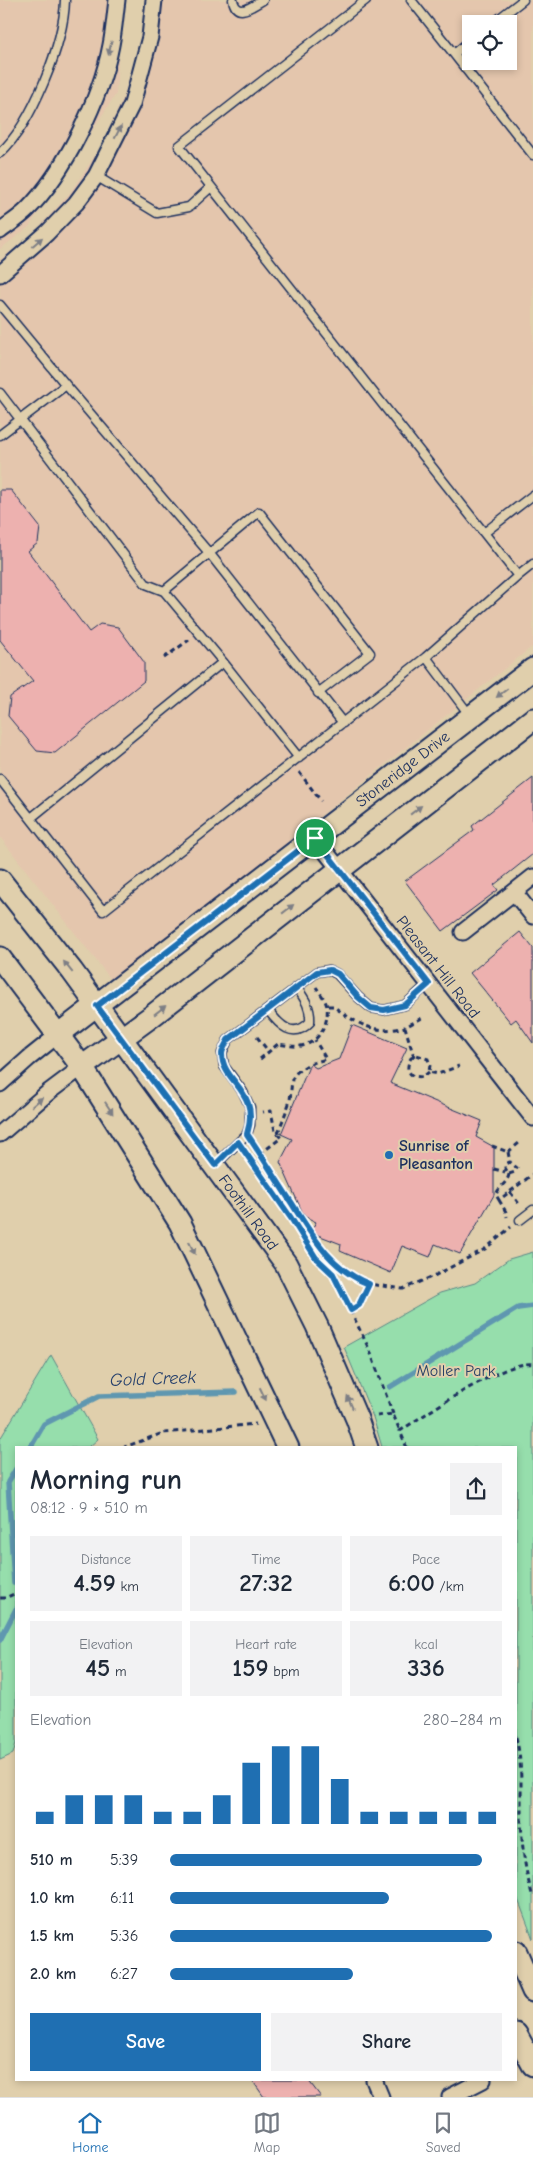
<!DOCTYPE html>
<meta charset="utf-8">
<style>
:root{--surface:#fff;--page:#f2f2f3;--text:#1f2937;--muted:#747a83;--line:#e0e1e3;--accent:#1f6fb2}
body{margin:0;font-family:"Comic Neue",sans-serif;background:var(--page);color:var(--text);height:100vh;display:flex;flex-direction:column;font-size:19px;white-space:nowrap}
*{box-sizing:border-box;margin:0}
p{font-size:16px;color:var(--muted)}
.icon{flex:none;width:28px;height:28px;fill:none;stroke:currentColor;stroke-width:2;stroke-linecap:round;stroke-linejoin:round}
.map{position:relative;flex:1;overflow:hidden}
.side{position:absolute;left:15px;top:1446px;width:502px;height:635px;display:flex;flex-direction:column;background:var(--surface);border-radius:0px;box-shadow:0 2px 8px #0003}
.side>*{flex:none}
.tools{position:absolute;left:462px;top:15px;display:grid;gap:10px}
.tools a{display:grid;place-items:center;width:55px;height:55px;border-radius:0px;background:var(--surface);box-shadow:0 2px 8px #0003;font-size:25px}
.pin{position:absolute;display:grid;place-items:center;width:42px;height:42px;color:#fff;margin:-21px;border:2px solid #fff;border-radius:50%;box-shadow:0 1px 5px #0007}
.round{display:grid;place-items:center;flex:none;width:52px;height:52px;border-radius:0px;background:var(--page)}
.headline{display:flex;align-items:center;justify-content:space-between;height:85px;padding:0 15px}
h1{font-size:28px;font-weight:700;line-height:38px}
.metrics{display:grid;grid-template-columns:repeat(3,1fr);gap:8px;height:85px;padding:5px 15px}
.metrics div{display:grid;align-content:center;border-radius:0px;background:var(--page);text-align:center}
.metrics b{font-size:25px;font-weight:700}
.metrics small{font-size:14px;font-weight:400}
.metrics p{font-size:14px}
.chart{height:140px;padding:10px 15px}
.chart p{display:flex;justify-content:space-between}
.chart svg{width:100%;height:90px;margin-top:5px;stroke:var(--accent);stroke-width:6}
.action{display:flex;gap:10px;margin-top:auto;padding:10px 15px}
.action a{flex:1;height:58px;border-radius:0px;background:var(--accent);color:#fff;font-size:20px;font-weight:700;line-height:58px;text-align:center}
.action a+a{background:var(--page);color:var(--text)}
ul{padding:0 15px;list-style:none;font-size:16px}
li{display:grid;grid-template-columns:80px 60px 1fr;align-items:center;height:38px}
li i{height:12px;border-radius:6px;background:var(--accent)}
.dock{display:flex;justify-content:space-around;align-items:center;height:70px;border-top:1px solid var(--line);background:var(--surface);font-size:14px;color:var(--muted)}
.dock a{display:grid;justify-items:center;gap:2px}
.dock .current{color:var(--accent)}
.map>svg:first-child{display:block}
.built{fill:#e4c6ad;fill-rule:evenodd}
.green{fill:#96deac;stroke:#588685}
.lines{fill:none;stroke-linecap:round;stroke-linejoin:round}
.stream{stroke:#5f97b0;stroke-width:5.5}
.building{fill:#edb1af;stroke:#1b2f5e}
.service-casing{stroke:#1b2f5e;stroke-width:11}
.minor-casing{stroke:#1b2f5e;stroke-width:19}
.secondary-casing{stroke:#1b2f5e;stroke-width:25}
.path{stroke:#1b2f5e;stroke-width:3;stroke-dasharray:5 4;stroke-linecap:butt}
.service{stroke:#e0cfac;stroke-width:8}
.minor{stroke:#e0cfac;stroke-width:15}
.secondary{stroke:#e0cfac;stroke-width:21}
.oneway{fill:#7e7f85}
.route-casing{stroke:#fff;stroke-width:10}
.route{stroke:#1f6fb2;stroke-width:6}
.poi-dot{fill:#1f6fb2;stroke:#e0cfac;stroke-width:2}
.labels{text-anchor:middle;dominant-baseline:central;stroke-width:4;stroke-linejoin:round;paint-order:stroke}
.street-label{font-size:16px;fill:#1b2f5e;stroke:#e0cfac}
.poi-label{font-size:16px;font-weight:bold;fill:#1b2f5e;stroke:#e0cfac;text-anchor:start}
.park-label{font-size:16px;fill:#274066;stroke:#e0cfac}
.water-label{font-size:18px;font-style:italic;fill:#26406c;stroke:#e0cfac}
</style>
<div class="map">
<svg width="533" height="2097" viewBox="0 0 533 2097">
<rect width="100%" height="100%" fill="#e0cfac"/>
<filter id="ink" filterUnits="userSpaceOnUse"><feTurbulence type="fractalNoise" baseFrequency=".02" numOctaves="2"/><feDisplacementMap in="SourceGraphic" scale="10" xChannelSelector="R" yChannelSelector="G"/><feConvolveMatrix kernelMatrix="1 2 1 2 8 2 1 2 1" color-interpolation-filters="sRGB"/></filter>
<g filter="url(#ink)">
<path class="built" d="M0 0H122L116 94 29 227 0 249Z
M147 0H533V646L113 982 0 837V260L32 235 69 194 101 147 124 96 139 45ZM471 24H509V61H471Z"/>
<path class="green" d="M533 1252V1939L516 1894V1448L382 1447 373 1417 344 1347 440 1293 475 1283 509 1259Z
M51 1355 98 1439 89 1447 16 1448V1743L13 1754 0 1760V1439Z"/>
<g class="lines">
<path class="stream" d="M390 1387 518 1308 533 1306
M30 1448 44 1424 99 1396 236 1392
M14 1583 8 1482 16 1469
M0 1640 16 1609"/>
</g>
<path class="building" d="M0 490H11L40 527 38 543 28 551 89 632 100 624 118 627 144 662V681L55 753 37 751 8 716 10 697 33 681 0 640Z
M533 778V854L494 885 498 890 443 931 405 881 474 830 472 826Z
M520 932 533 948V1043L516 1019 511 1023 470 973Z
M352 1025 407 1048 390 1083 482 1121 476 1137 494 1147V1195L460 1254 435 1244 430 1257 402 1246 391 1273 340 1251 341 1244 310 1232 316 1222 304 1216 280 1162 292 1139 281 1134 310 1064 316 1068 339 1059Z
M252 2080H308L321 2097H264Z"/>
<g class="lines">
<g class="service-casing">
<path id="service" d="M233 0C237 19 252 6 263 0
M366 0 179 146 518 576 533 564
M411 0 454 54
M492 24 523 0
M471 40 454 54 533 155
M0 153C32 124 64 43 65 0
M96 176 157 213 189 207 211 187
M0 305 66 385 0 435
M66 385 210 554 343 723
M0 393 146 584 164 591 223 662
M484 533 533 495
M164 591 259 512 370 653 318 693
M426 657 518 576
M0 779 103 911 426 657 471 717
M31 818 223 662 299 758
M268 1010C279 1025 293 1040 310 1022 311 1008 305 999 297 988
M215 1165 247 1134 250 1125V1107L243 1092 224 1066 222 1053 228 1040 317 972 329 970 337 974 358 997 371 1008 384 1010 405 1005 429 983
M520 1220 533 1210"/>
</g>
<g class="minor-casing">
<path id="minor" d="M0 231C9 224 19 218 27 210 65 172 101 98 111 45 114 30 115 15 117 0
M0 274 47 233 76 203 96 176 132 104 150 37 154 0
M315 838 533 1118
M533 877 514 892 533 916
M463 932 514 892
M0 1084 29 1058 59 1034
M0 1134 50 1091 82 1067
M374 2080 381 2097
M450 2097 483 2080"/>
</g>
<g class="secondary-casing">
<g id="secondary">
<path id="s1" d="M0 880 72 971 286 1264 317 1326 357 1419 367 1448"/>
<path d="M0 958 82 1067 180 1223 288 1448"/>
<path id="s2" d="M59 1034 533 669"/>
<path d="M82 1067 152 1016 533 719"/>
<path d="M516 1952 533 1991"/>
<path d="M516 2034 533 2065"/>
</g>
</g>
<path class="path" d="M164 658 189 640
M299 772 321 801
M328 1006H333C357 1024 374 1035 405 1027
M257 1037 269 1052
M414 1057 405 1027 422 1018
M260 1059 278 1044C286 1045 297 1048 305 1045 320 1040 329 1023 327 1007 326 1000 320 993 316 987
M429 1072 423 1077 413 1076C406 1071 407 1065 411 1058L417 1055 428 1059 430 1065 429 1072 438 1074 459 1066
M278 1133 290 1101 292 1079 297 1072 309 1064 326 1059 315 1040
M254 1145 317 1244 333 1261 355 1279 369 1284 403 1289 436 1275 485 1249 511 1227
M492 1146 508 1152
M508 1152 510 1162 505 1164V1168L509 1174 515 1172 517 1168 510 1162
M508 1152 519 1143
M247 1153 316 1258 333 1274 370 1351 393 1414
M260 1154 281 1138 275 1131 271 1111 263 1112
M494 1169 505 1172
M509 1174C508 1183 498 1187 496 1195L499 1200 533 1174
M510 1192 520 1205
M499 1200 506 1212 507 1217
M351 1310 359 1305 369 1284
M377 1416 393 1414 400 1431
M122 1448 163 1433 256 1424
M407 1448 400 1431C424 1415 507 1359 533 1364
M0 1598H5L16 1593
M516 1737C522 1762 521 1785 521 1810 521 1839 524 1869 533 1897"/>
<use href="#service" class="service"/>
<use href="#minor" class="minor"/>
<use href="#secondary" class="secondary"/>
</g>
<defs><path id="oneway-solid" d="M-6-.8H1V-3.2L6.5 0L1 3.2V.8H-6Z" transform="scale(1.25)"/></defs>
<g class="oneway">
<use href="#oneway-solid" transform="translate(110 48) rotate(103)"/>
<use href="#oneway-solid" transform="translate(118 132) rotate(-63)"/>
<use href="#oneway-solid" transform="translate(37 242) rotate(-41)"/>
<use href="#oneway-solid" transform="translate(502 693) rotate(142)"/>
<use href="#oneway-solid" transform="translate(416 810) rotate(-38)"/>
<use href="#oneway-solid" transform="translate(288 909) rotate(-38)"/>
<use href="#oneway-solid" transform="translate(68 967) rotate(-128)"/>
<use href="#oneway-solid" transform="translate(160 1010) rotate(-38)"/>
<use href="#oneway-solid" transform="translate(37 1102) rotate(-41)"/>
<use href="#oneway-solid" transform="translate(109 1108) rotate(57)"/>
<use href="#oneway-solid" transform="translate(192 1248) rotate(64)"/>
<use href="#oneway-solid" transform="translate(263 1394) rotate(64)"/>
<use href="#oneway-solid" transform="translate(350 1402) rotate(-113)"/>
</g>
</g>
<g class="lines" filter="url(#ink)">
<g class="route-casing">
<path id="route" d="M315 838 429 984 405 1005 384 1010 371 1008 358 997 338 974 330 970 317 972 228 1040C226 1044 222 1050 222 1054 222 1083 261 1090 247 1134 262 1156 276 1179 291 1202 312 1235 330 1269 369 1284L359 1305 351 1310 333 1274 316 1258 291 1218 238 1142 215 1165 97 1006Z"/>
</g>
<use href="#route" class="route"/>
</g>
<circle class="poi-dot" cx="389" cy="1155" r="5"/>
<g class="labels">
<g class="street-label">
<text stroke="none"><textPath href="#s2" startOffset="434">Stoneridge Drive</textPath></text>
<text transform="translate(438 967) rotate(52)">Pleasant Hill Road</text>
<text stroke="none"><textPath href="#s1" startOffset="415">Foothill Road</textPath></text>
</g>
<g class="poi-label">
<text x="399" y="1146">Sunrise of<tspan x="399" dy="18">Pleasanton</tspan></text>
</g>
<g class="park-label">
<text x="456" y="1371">Moller Park</text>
</g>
<g class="water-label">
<text transform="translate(153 1379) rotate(-2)">Gold Creek</text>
</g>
</g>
</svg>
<div class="tools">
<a><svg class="icon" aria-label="locate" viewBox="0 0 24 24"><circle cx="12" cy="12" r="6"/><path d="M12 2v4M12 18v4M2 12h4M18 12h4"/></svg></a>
</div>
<div class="pin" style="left:315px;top:838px;background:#1e9e55"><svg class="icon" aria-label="arrive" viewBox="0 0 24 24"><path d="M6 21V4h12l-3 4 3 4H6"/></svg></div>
<section class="side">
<div class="headline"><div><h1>Morning run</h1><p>08:12 · 9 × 510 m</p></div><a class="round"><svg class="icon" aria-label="share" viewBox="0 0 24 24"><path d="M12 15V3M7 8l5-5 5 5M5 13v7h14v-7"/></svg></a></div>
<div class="metrics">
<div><p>Distance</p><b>4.59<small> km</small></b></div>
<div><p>Time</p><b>27:32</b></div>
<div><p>Pace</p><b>6:00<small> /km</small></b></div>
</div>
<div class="metrics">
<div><p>Elevation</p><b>45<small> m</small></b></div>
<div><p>Heart rate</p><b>159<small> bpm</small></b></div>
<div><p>kcal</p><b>336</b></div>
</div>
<div class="chart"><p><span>Elevation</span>280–284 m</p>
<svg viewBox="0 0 160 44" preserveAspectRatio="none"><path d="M5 44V38M15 44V30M25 44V30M35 44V30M45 44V38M55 44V38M65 44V30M75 44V14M85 44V6M95 44V6M105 44V22M115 44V38M125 44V38M135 44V38M145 44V38M155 44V38"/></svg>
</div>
<ul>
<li><b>510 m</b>5:39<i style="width:94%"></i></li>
<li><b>1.0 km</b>6:11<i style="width:66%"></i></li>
<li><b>1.5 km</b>5:36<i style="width:97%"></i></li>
<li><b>2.0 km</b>6:27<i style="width:55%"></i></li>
</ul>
<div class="action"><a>Save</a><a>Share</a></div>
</section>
</div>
<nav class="dock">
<a class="current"><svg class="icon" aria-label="home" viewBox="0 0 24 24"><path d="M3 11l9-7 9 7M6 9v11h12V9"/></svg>Home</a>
<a><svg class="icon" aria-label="map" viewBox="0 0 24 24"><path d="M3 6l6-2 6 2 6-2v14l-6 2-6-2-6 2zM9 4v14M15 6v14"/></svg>Map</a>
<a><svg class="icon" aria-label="saved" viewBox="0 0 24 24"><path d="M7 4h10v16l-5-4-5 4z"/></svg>Saved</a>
</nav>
